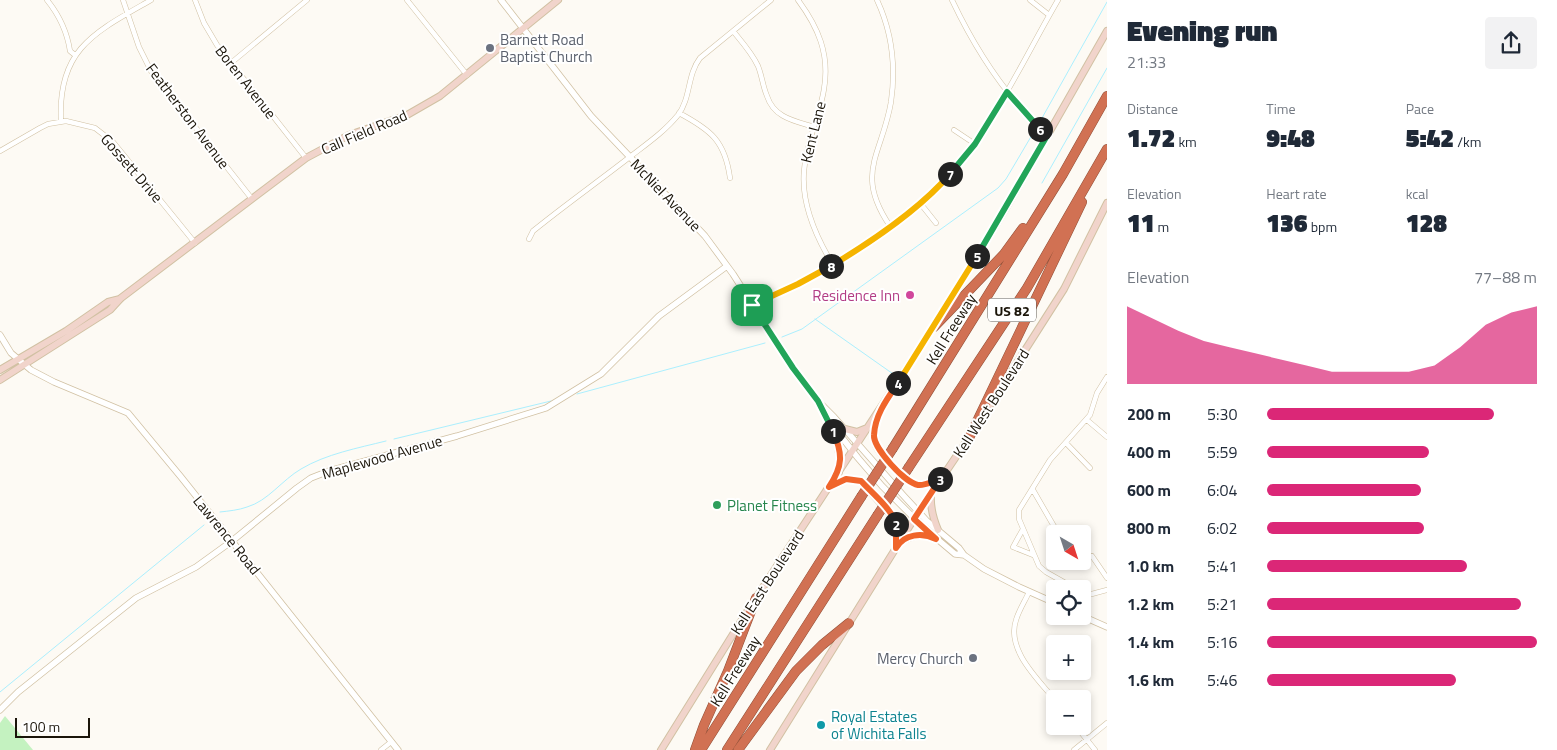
<!DOCTYPE html>
<meta charset="utf-8">
<style>
:root{--surface:#fff;--page:#f2f2f3;--text:#1f2937;--muted:#747a83;--accent:#db2777}
body{margin:0;font-family:"Titillium Web",sans-serif;background:var(--page);color:var(--text);height:100vh;display:flex;flex-direction:column;font-size:19px;white-space:nowrap}
*{box-sizing:border-box;margin:0}
p{font-size:16px;color:var(--muted)}
.icon{flex:none;width:28px;height:28px;fill:none;stroke:currentColor;stroke-width:2;stroke-linecap:round;stroke-linejoin:round}
.map{position:relative;flex:1;overflow:hidden}
.side{display:flex;flex-direction:column;background:var(--surface);width:450px}
.side>*{flex:none}
.needle{width:32px;rotate:141deg}
.controls{position:absolute;left:1046px;top:525px;display:grid;gap:10px}
.controls a{display:grid;place-items:center;width:45px;height:45px;border-radius:5px;background:var(--surface);box-shadow:0 2px 8px #0003;font-size:25px}
.scale{position:absolute;left:15px;bottom:12px;width:75px;box-sizing:border-box;padding-left:5px;border:2px solid #1b150a;border-top:0;font-size:14px;line-height:18px;white-space:nowrap;color:#1b150a;-webkit-text-stroke:4px #fff;paint-order:stroke}
.pin{position:absolute;display:grid;place-items:center;width:42px;height:42px;color:#fff;margin:-21px;border-radius:10px;box-shadow:0 2px 8px #0006}
.km{position:absolute;width:25px;height:25px;margin:-12px;border-radius:50%;background:#222;color:#fff;font-size:14px;line-height:25px;text-align:center}
.round{display:grid;place-items:center;flex:none;width:52px;height:52px;border-radius:5px;background:var(--page)}
.summary{display:flex;align-items:center;justify-content:space-between;height:85px;padding:0 20px}
h1{font-size:28px;font-weight:800;line-height:38px}
.metrics{display:grid;grid-template-columns:repeat(3,1fr);gap:8px;height:85px;padding:5px 20px}
.metrics div{display:grid;align-content:center}
.metrics b{font-size:25px;font-weight:800}
.metrics small{font-size:14px;font-weight:400}
.metrics p{font-size:14px}
.chart{height:140px;padding:10px 20px}
.chart p{display:flex;justify-content:space-between}
.chart svg{width:100%;height:90px;margin-top:5px;fill:var(--accent);opacity:.7}
ul{padding:0 20px;list-style:none;font-size:16px}
li{display:grid;grid-template-columns:80px 60px 1fr;align-items:center;height:38px}
li i{height:12px;border-radius:6px;background:var(--accent)}
main{display:flex;flex:1;min-height:0}
.map>svg:first-child{display:block}
.green{fill:#c4f2c0}
.lines{fill:none;stroke-linecap:round;stroke-linejoin:round}
.stream{stroke:#abeffe;stroke-width:1}
.minor-casing{stroke:#d1c1a3;stroke-width:5.5}
.tertiary-casing{stroke:#d1c1a3;stroke-width:7}
.secondary-casing{stroke:#d1c1a3;stroke-width:8}
.motorway-casing{stroke:#915139;stroke-width:10}
.minor{stroke:#fff;stroke-width:4.5}
.tertiary{stroke:#fff;stroke-width:5.5}
.secondary{stroke:#f1d4cb;stroke-width:6}
.motorway{stroke:#d17153;stroke-width:9}
.motorway-bridge-casing{stroke:#915139;stroke-width:10;stroke-linecap:butt}
.motorway-bridge{stroke:#d17153;stroke-width:9}
.split-1-casing{stroke:#fff;stroke-width:10}
.split-2-casing{stroke:#fff;stroke-width:10}
.split-3-casing{stroke:#fff;stroke-width:10}
.split-4-casing{stroke:#fff;stroke-width:10}
.split-5-casing{stroke:#fff;stroke-width:10}
.split-6-casing{stroke:#fff;stroke-width:10}
.split-7-casing{stroke:#fff;stroke-width:10}
.split-8-casing{stroke:#fff;stroke-width:10}
.split-9-casing{stroke:#fff;stroke-width:10}
.split-1{stroke:#22a559;stroke-width:6}
.split-2{stroke:#f0652b;stroke-width:6}
.split-3{stroke:#f0652b;stroke-width:6}
.split-4{stroke:#f0652b;stroke-width:6}
.split-5{stroke:#f5b400;stroke-width:6}
.split-6{stroke:#22a559;stroke-width:6}
.split-7{stroke:#22a559;stroke-width:6}
.split-8{stroke:#f5b400;stroke-width:6}
.split-9{stroke:#f5b400;stroke-width:6}
.worship-dot{fill:#6b7280;stroke:#fff;stroke-width:2}
.hotel-dot{fill:#d1479c;stroke:#fff;stroke-width:2}
.leisure-dot{fill:#2e9e5b;stroke:#fff;stroke-width:2}
.culture-dot{fill:#0f9aa8;stroke:#fff;stroke-width:2}
.labels{text-anchor:middle;dominant-baseline:central;stroke-width:4;stroke-linejoin:round;paint-order:stroke}
.shield{fill:#fff;stroke:#5f5b54;stroke-width:1}
.shield-label{font-size:14px;font-weight:bold;fill:#1b150a}
.worship-label{font-size:15px;fill:#5b616d;stroke:#fff;text-anchor:start}
.street-label{font-size:15px;fill:#1b150a;stroke:#fff}
.hotel-label{font-size:15px;fill:#b23c85;stroke:#fff;text-anchor:end}
.leisure-label{font-size:15px;fill:#27864d;stroke:#fff;text-anchor:start}
.culture-label{font-size:15px;fill:#0d838f;stroke:#fff;text-anchor:start}
</style>
<main>
<div class="map">
<svg width="1107" height="750" viewBox="0 0 1107 750">
<rect width="100%" height="100%" fill="#fdfaf4"/>
<path class="green" d="M5 716 33 750H0V723Z"/>
<g class="lines">
<path class="stream" d="M1042 118 1107 2
M1042 183 1107 68
M815 319 896 376
M782 337 802 329 998 188 1006 179 1032 135
M577 394 765 343
M394 439 551 401
M220 512C229 511 239 510 247 507 268 501 282 480 301 469 326 454 358 448 386 441
M0 692 204 525"/>
<g class="minor-casing">
<path id="minor" d="M47 0C60 16 67 31 70 51L75 55
M123 0 139 47 151 71 252 199
M195 0 204 23 217 45 306 158
M407 0 467 75
M798 0C818 27 830 54 824 89 822 103 817 116 813 130 809 143 805 157 804 171 801 204 816 237 833 265
M877 0C892 32 896 67 891 102 882 155 854 173 890 226
M952 0C971 40 994 78 1023 110 1031 119 1038 128 1048 134
M1030 0 1049 15
M733 31C742 42 752 53 758 66 762 76 763 87 767 96 774 118 795 121 814 127
M231 63 307 0
M679 113C711 130 725 141 730 178
M61 122C57 49 95 32 151 0
M954 130 975 144
M0 151 40 128 48 124 66 121 95 128 113 142 195 243
M920 203 936 223
M529 239 533 231C565 205 599 181 631 156 648 143 665 131 678 115 691 98 687 75 700 58L771 0
M752 305C832 269 924 218 974 145 1006 99 1030 48 1058 0
M1087 420 1107 437
M1066 443 1090 468
M1033 490 1055 528
M1023 529 1013 547 1033 555
M1092 556 1107 578
M1076 589 1046 572 1039 566 1019 519V510L1050 460 1090 415 1097 393 1107 377
M1029 592C1025 601 1019 610 1016 620 1006 650 1038 679 1055 700
M1082 594 1088 595 1107 590
M1049 601 1055 590
M1076 726 1095 750
M381 750 391 742
M1074 750 1107 723"/>
</g>
<g class="tertiary-casing">
<path id="tertiary" d="M501 0 591 116 705 236 733 274 793 368 818 401 829 421 858 458 882 486 923 527 955 554 964 555
M0 335 11 353 31 370 54 382 128 413 181 477 398 750
M823 406 834 417 903 495 927 521 959 548 964 555 984 569 1019 587 1055 603
M1082 616 1107 627
M0 710 18 692 136 598 196 567 232 541 297 488 311 478 329 471 457 436 546 408 601 374 659 316 727 266"/>
</g>
<g class="secondary-casing">
<path id="secondary" d="M942 315 1006 208 1107 31
M0 370 66 331 108 302 120 299
M0 380 110 310 121 298 306 158 349 135 407 115 440 96 558 0
M983 416 1064 289 1107 203
M877 419C875 428 872 436 876 445 880 455 908 484 918 485 926 486 934 481 940 478
M829 421C837 440 841 451 839 472
M845 429 857 432 867 428
M832 486 846 479 861 481 894 518 897 529 896 547
M931 495C930 508 933 518 938 530
M900 542C913 535 922 532 936 539
M754 601 936 323
M661 750 748 610
M770 750 914 519 972 433"/>
</g>
<g class="motorway-casing">
<path id="motorway" d="M934 327 1004 254 1023 228
M970 436 1082 202
M893 448 1063 174 1107 96
M909 467 1027 288 1107 149
M695 750 704 725 728 671 756 598
M701 750 861 497
M727 750 877 516
M738 750 796 671 822 645 849 623"/>
</g>
<use href="#minor" class="minor"/>
<use href="#tertiary" class="tertiary"/>
<use href="#secondary" class="secondary"/>
<use href="#motorway" class="motorway"/>
<g class="motorway-bridge-casing">
<path id="motorway-bridge" d="M861 497 893 448
M877 516 909 467"/>
</g>
<use href="#motorway-bridge" class="motorway-bridge"/>
</g>
<g class="lines">
<g class="split-1-casing">
<path id="split-1" d="M752 305 793 368 818 401 833 431"/>
</g>
<g class="split-2-casing">
<path id="split-2" d="M833 431C843 454 843 466 829 487L846 479 861 481C871 492 892 509 896 524"/>
</g>
<g class="split-3-casing">
<path id="split-3" d="M896 524V548C904 534 922 532 936 539L914 519 941 478 940 479"/>
</g>
<g class="split-4-casing">
<path id="split-4" d="M898 383C887 399 875 415 874 435 873 448 905 483 918 485 925 486 933 481 940 479"/>
</g>
<g class="split-5-casing">
<path id="split-5" d="M898 383 977 256"/>
</g>
<g class="split-6-casing">
<path id="split-6" d="M977 256 1048 134 1040 129"/>
</g>
<g class="split-7-casing">
<path id="split-7" d="M950 174 975 144 1007 92 1040 129"/>
</g>
<g class="split-8-casing">
<path id="split-8" d="M831 266C871 242 920 209 950 174"/>
</g>
<g class="split-9-casing">
<path id="split-9" d="M752 305 798 284 831 266"/>
</g>
<use href="#split-1" class="split-1"/>
<use href="#split-2" class="split-2"/>
<use href="#split-3" class="split-3"/>
<use href="#split-4" class="split-4"/>
<use href="#split-5" class="split-5"/>
<use href="#split-6" class="split-6"/>
<use href="#split-7" class="split-7"/>
<use href="#split-8" class="split-8"/>
<use href="#split-9" class="split-9"/>
</g>
<g class="worship-dot">
<circle cx="490" cy="48" r="5"/>
<circle cx="973" cy="658" r="5"/>
</g>
<circle class="hotel-dot" cx="910" cy="295" r="5"/>
<circle class="leisure-dot" cx="717" cy="505" r="5"/>
<circle class="culture-dot" cx="821" cy="725" r="5"/>
<g class="labels">
<rect class="shield" x="988" y="298.5" width="48" height="23" rx="4"/>
<g class="shield-label">
<text x="1012" y="310">US 82</text>
</g>
<g class="worship-label">
<text x="500" y="39">Barnett Road<tspan x="500" dy="17">Baptist Church</tspan></text>
<text x="963" y="658" text-anchor="end">Mercy Church</text>
</g>
<g class="street-label">
<text transform="translate(246 82) rotate(52)">Boren Avenue</text>
<text transform="translate(188 116) rotate(53)">Featherston Avenue</text>
<text transform="translate(364 132) rotate(-23)">Call Field Road</text>
<text transform="translate(813 132) rotate(-76)">Kent Lane</text>
<text transform="translate(132 168) rotate(49)">Gossett Drive</text>
<text transform="translate(666 195) rotate(46)">McNiel Avenue</text>
<text transform="translate(951 329) rotate(-58)">Kell Freeway</text>
<text transform="translate(991 403) rotate(-57)">Kell West Boulevard</text>
<text transform="translate(382 457) rotate(-16)">Maplewood Avenue</text>
<text transform="translate(227 535) rotate(51)">Lawrence Road</text>
<text transform="translate(767 582) rotate(-57)">Kell East Boulevard</text>
<text transform="translate(735 671) rotate(-58)">Kell Freeway</text>
</g>
<g class="hotel-label">
<text x="900" y="295">Residence Inn</text>
</g>
<g class="leisure-label">
<text x="727" y="505">Planet Fitness</text>
</g>
<g class="culture-label">
<text x="831" y="716">Royal Estates<tspan x="831" dy="17">of Wichita Falls</tspan></text>
</g>
</g>
</svg>
<div class="controls">
<a><svg class="needle" viewBox="-14 -14 28 28"><path d="M0-13l5 13h-10z" fill="#e53935"/><path d="M0 13l5-13h-10z" fill="#747a83"/></svg></a>
<a><svg class="icon" aria-label="locate" viewBox="0 0 24 24"><circle cx="12" cy="12" r="6"/><path d="M12 2v4M12 18v4M2 12h4M18 12h4"/></svg></a>
<a>+</a>
<a>−</a>
</div>
<div class="scale">100 m</div>
<div class="pin" style="left:752px;top:305px;background:#1e9e55"><svg class="icon" aria-label="arrive" viewBox="0 0 24 24"><path d="M6 21V4h12l-3 4 3 4H6"/></svg></div>
<b class="km" style="left:833px;top:431px">1</b>
<b class="km" style="left:896px;top:524px">2</b>
<b class="km" style="left:940px;top:479px">3</b>
<b class="km" style="left:898px;top:383px">4</b>
<b class="km" style="left:977px;top:256px">5</b>
<b class="km" style="left:1040px;top:129px">6</b>
<b class="km" style="left:950px;top:174px">7</b>
<b class="km" style="left:831px;top:266px">8</b>
</div>
<section class="side">
<div class="summary"><div><h1>Evening run</h1><p>21:33</p></div><a class="round"><svg class="icon" aria-label="share" viewBox="0 0 24 24"><path d="M12 15V3M7 8l5-5 5 5M5 13v7h14v-7"/></svg></a></div>
<div class="metrics">
<div><p>Distance</p><b>1.72<small> km</small></b></div>
<div><p>Time</p><b>9:48</b></div>
<div><p>Pace</p><b>5:42<small> /km</small></b></div>
</div>
<div class="metrics">
<div><p>Elevation</p><b>11<small> m</small></b></div>
<div><p>Heart rate</p><b>136<small> bpm</small></b></div>
<div><p>kcal</p><b>128</b></div>
</div>
<div class="chart"><p><span>Elevation</span>77–88 m</p>
<svg viewBox="0 0 160 44" preserveAspectRatio="none"><path d="M0 44V6L10 12L20 18L30 23L40 26L50 29L60 32L70 35L80 38L90 38L100 38L110 38L120 35L130 26L140 15L150 9L160 6V44z"/></svg>
</div>
<ul>
<li><b>200 m</b>5:30<i style="width:84%"></i></li>
<li><b>400 m</b>5:59<i style="width:60%"></i></li>
<li><b>600 m</b>6:04<i style="width:57%"></i></li>
<li><b>800 m</b>6:02<i style="width:58%"></i></li>
<li><b>1.0 km</b>5:41<i style="width:74%"></i></li>
<li><b>1.2 km</b>5:21<i style="width:94%"></i></li>
<li><b>1.4 km</b>5:16<i style="width:100%"></i></li>
<li><b>1.6 km</b>5:46<i style="width:70%"></i></li>
</ul>
</section>
</main>
